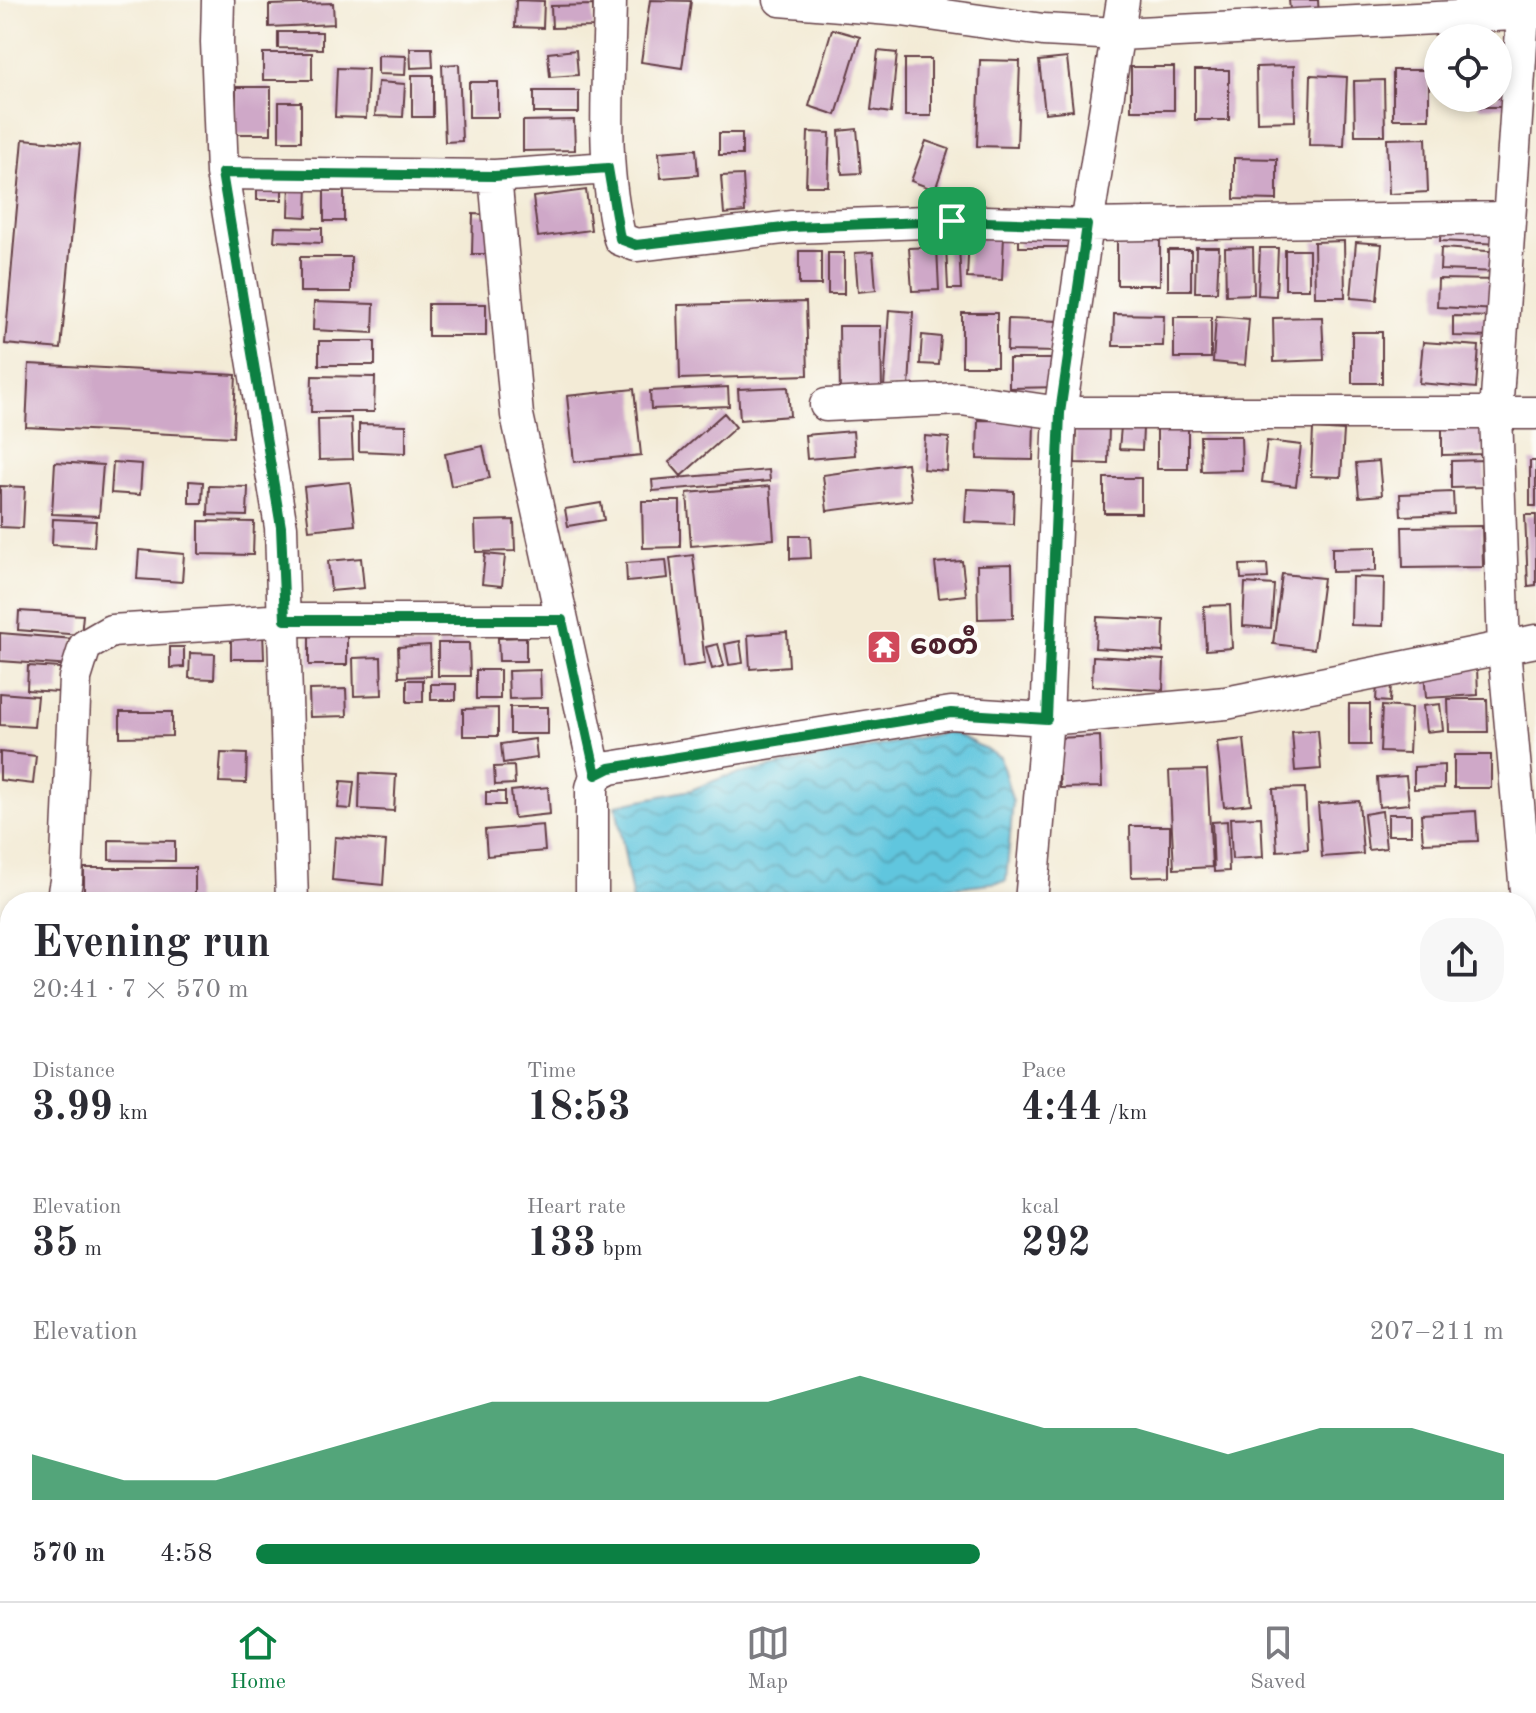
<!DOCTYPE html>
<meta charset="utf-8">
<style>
:root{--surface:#fff;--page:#f7f7f7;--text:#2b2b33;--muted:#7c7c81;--line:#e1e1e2;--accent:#0b8043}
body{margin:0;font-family:"Old Standard TT","Noto Sans Myanmar",serif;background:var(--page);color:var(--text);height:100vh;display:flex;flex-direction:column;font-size:30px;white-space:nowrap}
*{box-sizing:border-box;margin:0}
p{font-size:26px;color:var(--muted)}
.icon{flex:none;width:44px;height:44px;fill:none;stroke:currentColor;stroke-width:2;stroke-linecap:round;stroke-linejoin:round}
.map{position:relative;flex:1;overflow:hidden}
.sheet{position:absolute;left:0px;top:892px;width:1536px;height:710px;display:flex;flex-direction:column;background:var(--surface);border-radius:32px 32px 0 0;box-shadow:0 4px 12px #0003}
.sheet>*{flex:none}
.fabs{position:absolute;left:1424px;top:24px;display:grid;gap:16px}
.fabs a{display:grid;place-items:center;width:88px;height:88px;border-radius:50%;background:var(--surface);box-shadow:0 4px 12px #0003;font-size:40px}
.pin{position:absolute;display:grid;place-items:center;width:68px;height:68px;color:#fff;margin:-34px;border-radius:16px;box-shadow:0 4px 12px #0006}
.round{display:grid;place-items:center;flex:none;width:84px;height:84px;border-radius:32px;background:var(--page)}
.overview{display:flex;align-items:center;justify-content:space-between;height:136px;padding:0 32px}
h1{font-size:44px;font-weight:700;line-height:60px}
.metrics{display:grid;grid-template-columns:repeat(3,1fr);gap:12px;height:136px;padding:8px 32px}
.metrics div{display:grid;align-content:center}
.metrics b{font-size:40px;font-weight:700}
.metrics small{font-size:22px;font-weight:400}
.metrics p{font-size:22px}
.chart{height:224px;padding:16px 32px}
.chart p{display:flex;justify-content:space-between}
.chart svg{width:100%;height:144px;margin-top:8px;fill:var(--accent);opacity:.7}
ul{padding:0 32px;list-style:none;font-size:26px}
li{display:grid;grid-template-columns:128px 96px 1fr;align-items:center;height:60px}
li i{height:20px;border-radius:10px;background:var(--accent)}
.tabs{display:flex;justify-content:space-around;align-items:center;height:112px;border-top:2px solid var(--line);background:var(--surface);font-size:22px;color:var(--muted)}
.tabs a{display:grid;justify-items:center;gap:4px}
.tabs .selected{color:var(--accent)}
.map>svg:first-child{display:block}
.water{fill:url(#water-waves);stroke:#567284;stroke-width:2}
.building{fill:#cfa8c8}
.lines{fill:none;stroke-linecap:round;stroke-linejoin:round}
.minor-casing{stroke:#633e45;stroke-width:35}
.minor{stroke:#fff;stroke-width:32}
.route-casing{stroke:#fff;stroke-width:16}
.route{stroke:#0b8043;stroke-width:10}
.labels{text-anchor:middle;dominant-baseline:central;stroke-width:8;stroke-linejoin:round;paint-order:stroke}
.poi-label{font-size:28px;font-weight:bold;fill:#4a1f2b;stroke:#fdfcf7;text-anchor:start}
</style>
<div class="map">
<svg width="1536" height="1601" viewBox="0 0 1536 1601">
<defs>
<pattern id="water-waves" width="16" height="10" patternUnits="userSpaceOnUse" patternTransform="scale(2)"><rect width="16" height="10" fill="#61c6de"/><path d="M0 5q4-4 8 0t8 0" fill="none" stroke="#52a0b4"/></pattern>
</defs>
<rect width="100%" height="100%" fill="#fdfcf7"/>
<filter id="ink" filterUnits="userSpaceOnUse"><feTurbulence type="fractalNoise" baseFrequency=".0125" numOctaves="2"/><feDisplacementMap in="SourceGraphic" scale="16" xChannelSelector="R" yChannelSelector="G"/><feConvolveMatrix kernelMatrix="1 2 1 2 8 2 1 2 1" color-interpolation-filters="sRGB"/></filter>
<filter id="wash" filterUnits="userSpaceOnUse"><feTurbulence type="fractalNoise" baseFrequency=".006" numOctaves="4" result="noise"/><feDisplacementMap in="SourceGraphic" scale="32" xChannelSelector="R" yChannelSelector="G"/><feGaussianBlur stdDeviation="1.8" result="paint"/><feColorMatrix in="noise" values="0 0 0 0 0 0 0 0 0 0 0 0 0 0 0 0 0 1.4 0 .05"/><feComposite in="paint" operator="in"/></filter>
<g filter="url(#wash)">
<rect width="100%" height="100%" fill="#f3ebd6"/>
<path class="water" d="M951 731 1000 757 1013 802 1006 881 893 895 879 902H633L616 805 691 790 724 777Z"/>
<g id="blocks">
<path class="building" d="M516 0 544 1 543 28 515 27Z
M650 0 691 1 682 68 641 62Z
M1289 0H1318L1319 18 1291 20Z
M333 3 334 24 269 27V5Z
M593 5V27L552 28 551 6Z
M832 29 860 37 836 115 809 106Z
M278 32H322V49L278 48Z
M410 48H432L433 67 411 68Z
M576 50 578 75 550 77 548 53Z
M878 51 897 53 891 113 871 110Z
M263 53H312V80H263Z
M378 55 406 56 405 75 378 74Z
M1067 58 1073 110 1045 113 1039 61Z
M905 59H931V116H905Z
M980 60 1020 61 1017 147 977 146Z
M459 64 462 141 445 142 442 65Z
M1294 66 1295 121 1257 122 1256 67Z
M1498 66H1507V107H1479V98H1498Z
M1131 67H1174V110H1131Z
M337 68 368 69 366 118 335 117Z
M1195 70H1229V120H1195Z
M1393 70H1429V119H1393Z
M412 75H433V117H412Z
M1311 75 1347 77 1344 146 1309 145Z
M1384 80 1385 135H1355L1354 81Z
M378 82 405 84 403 117 375 116Z
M469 82H498V117H469Z
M236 87H271V134H236Z
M534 91H579V113H534Z
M279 102H301V141H279Z
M574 120 575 150 523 151V121Z
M857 129 861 173 842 174 839 131Z
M808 132 830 133 828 186H806Z
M719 133H742V155H719Z
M1426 138 1428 192 1389 194 1387 139Z
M23 139 80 144 61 349 5 344Z
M926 141 949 149 935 190 911 181Z
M696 149 698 175 661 178 659 152Z
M1234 158 1277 159V200L1234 199Z
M743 175 745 212 724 214 721 176Z
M257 180H282V200H257Z
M290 182 308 183 307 217 289 216Z
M586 190 591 230 538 237 533 197Z
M324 191H344V221H324Z
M473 214 494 215 492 254H472Z
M1441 224 1503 227 1502 244 1440 241Z
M275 227 322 228V243L274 241Z
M1019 228H1072V247H1019Z
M969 235 1004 236 1002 280 967 278Z
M1117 236H1160V285H1117Z
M1344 241 1345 297H1315L1314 242Z
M1356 242 1382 244 1377 300 1351 298Z
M959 245 961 289H948L946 246Z
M937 247 939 290 912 291 909 248Z
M1196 247H1219L1217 292H1195Z
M1253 247 1254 294 1226 295 1225 248Z
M1260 248H1278L1276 296 1258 295Z
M1441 248 1502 252 1501 272 1440 270Z
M1168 250H1191V290H1168Z
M1285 250H1309V289H1285Z
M799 251H821V285H799Z
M873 252 876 290 858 292 855 253Z
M828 253H844V294H828Z
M300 257H351V292H300Z
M1438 279 1500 280 1499 310 1437 307Z
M314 302 374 304 373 333 313 330Z
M806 302 808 375 680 379 678 305Z
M428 304H486V336H428Z
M889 310 913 312 909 388 884 387Z
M962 313H997V366H962Z
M1114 314 1164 315 1163 346H1113Z
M1216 316 1249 319 1245 365 1213 362Z
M1453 316 1497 317 1496 337 1453 336Z
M1174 317H1211V358H1174Z
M1322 317 1324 360 1274 362 1273 318Z
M1008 319 1060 321 1059 352 1007 351Z
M839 326H881L882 395 840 396Z
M1352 332H1382V383H1352Z
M922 335 941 337 939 365 920 364Z
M319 341H375V365H319Z
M1423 342 1479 346 1476 388 1419 383Z
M1009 359H1062L1063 387 1009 388Z
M29 364 236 375 233 437 26 427Z
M312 376 375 377 374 412H311Z
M728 387 729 406 651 409 650 391Z
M788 387 790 416 740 420 738 389Z
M634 389 641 455 574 462 567 396Z
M724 413 736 427 681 476 669 462Z
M351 418 353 459 319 460 318 419Z
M978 420 1034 421 1033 460 977 459Z
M359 424 406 425V453L359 451Z
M1076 424 1109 426 1108 464 1075 463Z
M1121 427 1143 428 1142 450 1119 449Z
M1157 427H1188V469H1157Z
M1482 427 1483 454 1442 455V428Z
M1313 429 1344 431 1341 477 1311 476Z
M853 431 855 455 807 459 805 435Z
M925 436 949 438 947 471 923 469Z
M1200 436H1241L1242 470 1201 471Z
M1267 441 1301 445 1296 486 1262 482Z
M483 446 490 478 451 486 445 454Z
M1484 460 1485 487 1451 488V461Z
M1379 461 1382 495 1359 497 1356 463Z
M1530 461H1536V506H1530Z
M55 462 103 465 99 516 52 514Z
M113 462 142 464 140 495 111 493Z
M907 463 912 500 827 511 823 475Z
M769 470 770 481 653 491 652 480Z
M1104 478H1141V513H1104Z
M189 481 203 482 202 503H189Z
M350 482 355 525 309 530 304 487Z
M0 486 25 487 23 528 0 527Z
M209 486 248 487 247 516 208 515Z
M770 486 774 539 691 546 687 493Z
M967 489 1014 491 1013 524 965 522Z
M1453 492 1454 514 1401 516 1400 494Z
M642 501H680V547L643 548Z
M601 503 604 520 568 526 565 509Z
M1525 515H1536V585L1528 586Z
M53 519 96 521 94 547 52 545Z
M514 520 515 551 476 552 475 521Z
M199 521 254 522 253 555 199 554Z
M1482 526 1483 567 1403 568 1402 527Z
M790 536H810L811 558 790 559Z
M1376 547V571L1332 572V548Z
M139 550 184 554 182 582 137 579Z
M485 554 505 556 502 586 482 584Z
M693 555 705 664 683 667 670 558Z
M361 558 364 588 331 591 328 561Z
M666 560 668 578 627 582 626 563Z
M962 561 966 595 939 598 935 563Z
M1012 564 1013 618 978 619 977 565Z
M1267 564 1268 578 1241 579 1240 565Z
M1282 574 1323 578 1314 649 1273 644Z
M1352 577 1384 578 1383 626 1351 625Z
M1245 583 1274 585 1271 628 1243 626Z
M1230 605 1232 648 1206 650 1204 606Z
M19 611 83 615 81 635 18 630Z
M1097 617 1164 620 1163 652 1095 648Z
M263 632 264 659H231V633Z
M787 632 789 666 750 669 748 635Z
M0 633 74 639 72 666 0 661Z
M309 634H347V665H309Z
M526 637V661H499L498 638Z
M740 641 743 663 729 665 725 644Z
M438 643H469L470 676H438Z
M718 644 724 666 712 669 706 647Z
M430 645 431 676 399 677 398 647Z
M170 647H184V667L170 668Z
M190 653 215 654 214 679 189 678Z
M1093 656 1164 660 1163 690 1092 686Z
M381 657 382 695 354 696 353 658Z
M28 666 60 668 59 692 27 690Z
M1477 667 1478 695 1426 698 1424 670Z
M476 670H500V699H476Z
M540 670 541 698 509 699 508 671Z
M407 680H423V702H407Z
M1377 683H1391L1390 702 1376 701Z
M431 684H456V700H431Z
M346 689 347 716 310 717 309 690Z
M0 693 37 696 34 727 0 725Z
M1448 699H1487L1488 732H1449Z
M1349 704H1370V745H1349Z
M1440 704 1443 730 1426 732 1423 706Z
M1382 706 1411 708 1409 753 1380 752Z
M510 707H548V734H510Z
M498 708V736H463V709Z
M120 712H172V736L120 737Z
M1318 730 1321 769 1295 771 1292 732Z
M1100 736 1102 787 1060 788 1057 738Z
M535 739 537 758 503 763 501 744Z
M1244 739 1251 804 1224 807 1217 742Z
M0 752 36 756 33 784 0 780Z
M221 753 247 754 246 783 219 782Z
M1454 755H1491V788H1454Z
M1444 765V788L1414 789V767Z
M514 766 515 784 495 785 494 767Z
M1207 770 1212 867 1174 869 1169 771Z
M360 773 396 775 394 811 359 809Z
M1406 776 1409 804 1379 807 1377 778Z
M341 781 354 782 351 809 338 808Z
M548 787 550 814 514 818 511 791Z
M1305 788 1308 849 1277 851 1273 789Z
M486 792H505V805H486Z
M1359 801 1363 854 1322 857 1318 804Z
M1382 811 1386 848 1368 850 1364 814Z
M1476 811 1478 841 1423 843 1421 814Z
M1388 814H1411V835H1388Z
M1261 817 1263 857 1232 859 1230 818Z
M1227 821 1229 871 1214 872 1212 822Z
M543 825 545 851 487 856 485 830Z
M1130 826H1170V876L1131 877Z
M335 837 386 841 383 885 332 880Z
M109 840 175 841V861L109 860Z
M84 868H195V902H84Z
M0 1476H7V1508H0Z
M1526 1585 1532 1586 1531 1601H1501V1592H1526Z
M134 1592H157V1601H134Z
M301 1592H339L340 1601H302Z
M399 1592H424V1601H399Z
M428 1592H458V1601H428Z
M461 1592H481V1601H462Z
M673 1592H693L695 1601H647L646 1596Z
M904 1592H949L951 1601H906Z
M972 1592H1024L1025 1596 1003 1601H974Z
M1097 1592H1144V1599L1098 1600Z
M1460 1592H1492V1601H1460Z
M100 1593 129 1594V1601H100Z
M1407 1594H1440V1601H1407Z"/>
</g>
</g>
<g filter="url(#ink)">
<use href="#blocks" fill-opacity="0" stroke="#633e45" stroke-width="2"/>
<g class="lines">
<g class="minor-casing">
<path id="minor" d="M218 0 217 42 222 173 495 176 608 168
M610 0C609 79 600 162 620 239L636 245 792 227 952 221 1087 225 1509 218
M780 0 902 10 1043 30 1119 34 1536 13
M1524 0 1496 413 1504 649 1536 1002
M222 173 281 527 292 902
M495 176 517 415 596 775
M826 405 961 399 1060 413H1536
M62 902 66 881 75 678 85 646 111 631 285 620H562
M592 902V788L596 775 610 768 951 713 1047 719 1226 703 1536 641
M1031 902 1047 719 1060 413 1087 225 1123 0
M0 968 10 962
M1526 1144 1536 1142
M1526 1342 1536 1340
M1526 1536 1536 1534
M0 1560 10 1561
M579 1592 581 1601
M1078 1592 1079 1601
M1279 1601 1315 1592"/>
</g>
<use href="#minor" class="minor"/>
</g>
</g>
<g class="lines" filter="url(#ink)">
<g class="route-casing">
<path id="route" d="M608 168 620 239 636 245 792 227 952 221 1087 225 1060 413 1047 719 951 713 610 768 596 775 562 620H285L281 527 222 173 495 176Z"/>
</g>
<use href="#route" class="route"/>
</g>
<defs>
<g id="temple-square" transform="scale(1.8)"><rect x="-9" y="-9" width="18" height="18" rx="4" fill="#d1495b" stroke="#fdfcf7"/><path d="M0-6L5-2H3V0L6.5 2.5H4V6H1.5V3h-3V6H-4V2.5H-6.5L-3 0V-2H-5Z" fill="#fff"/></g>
</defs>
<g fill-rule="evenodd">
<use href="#temple-square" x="884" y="647"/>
</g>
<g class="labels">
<g class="poi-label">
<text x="910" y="647">စေတီ</text>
</g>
</g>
</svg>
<div class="fabs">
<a><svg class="icon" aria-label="locate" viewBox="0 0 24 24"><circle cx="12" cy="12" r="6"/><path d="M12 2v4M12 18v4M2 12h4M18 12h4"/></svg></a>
</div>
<div class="pin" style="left:952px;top:221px;background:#1e9e55"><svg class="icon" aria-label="arrive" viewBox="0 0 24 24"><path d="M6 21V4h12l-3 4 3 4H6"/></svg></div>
<section class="sheet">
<div class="overview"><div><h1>Evening run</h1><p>20:41 · 7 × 570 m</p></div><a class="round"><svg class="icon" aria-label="share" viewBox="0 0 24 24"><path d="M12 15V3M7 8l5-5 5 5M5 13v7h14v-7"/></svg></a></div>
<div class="metrics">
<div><p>Distance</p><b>3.99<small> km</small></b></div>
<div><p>Time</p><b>18:53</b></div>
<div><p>Pace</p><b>4:44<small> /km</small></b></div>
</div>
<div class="metrics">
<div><p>Elevation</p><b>35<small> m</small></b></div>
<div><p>Heart rate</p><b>133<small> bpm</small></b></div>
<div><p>kcal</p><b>292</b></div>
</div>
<div class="chart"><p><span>Elevation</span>207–211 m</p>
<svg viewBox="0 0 160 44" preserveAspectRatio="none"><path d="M0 44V30L10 38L20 38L30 30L40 22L50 14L60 14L70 14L80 14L90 6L100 14L110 22L120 22L130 30L140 22L150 22L160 30V44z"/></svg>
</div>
<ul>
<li><b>570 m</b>4:58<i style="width:58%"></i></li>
</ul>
</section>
</div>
<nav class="tabs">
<a class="selected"><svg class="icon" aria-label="home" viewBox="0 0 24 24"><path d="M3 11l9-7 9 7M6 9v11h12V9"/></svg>Home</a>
<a><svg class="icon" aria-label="map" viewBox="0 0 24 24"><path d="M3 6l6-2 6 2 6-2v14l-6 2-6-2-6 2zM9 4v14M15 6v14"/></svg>Map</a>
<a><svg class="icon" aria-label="saved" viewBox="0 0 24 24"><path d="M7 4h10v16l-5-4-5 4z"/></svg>Saved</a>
</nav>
